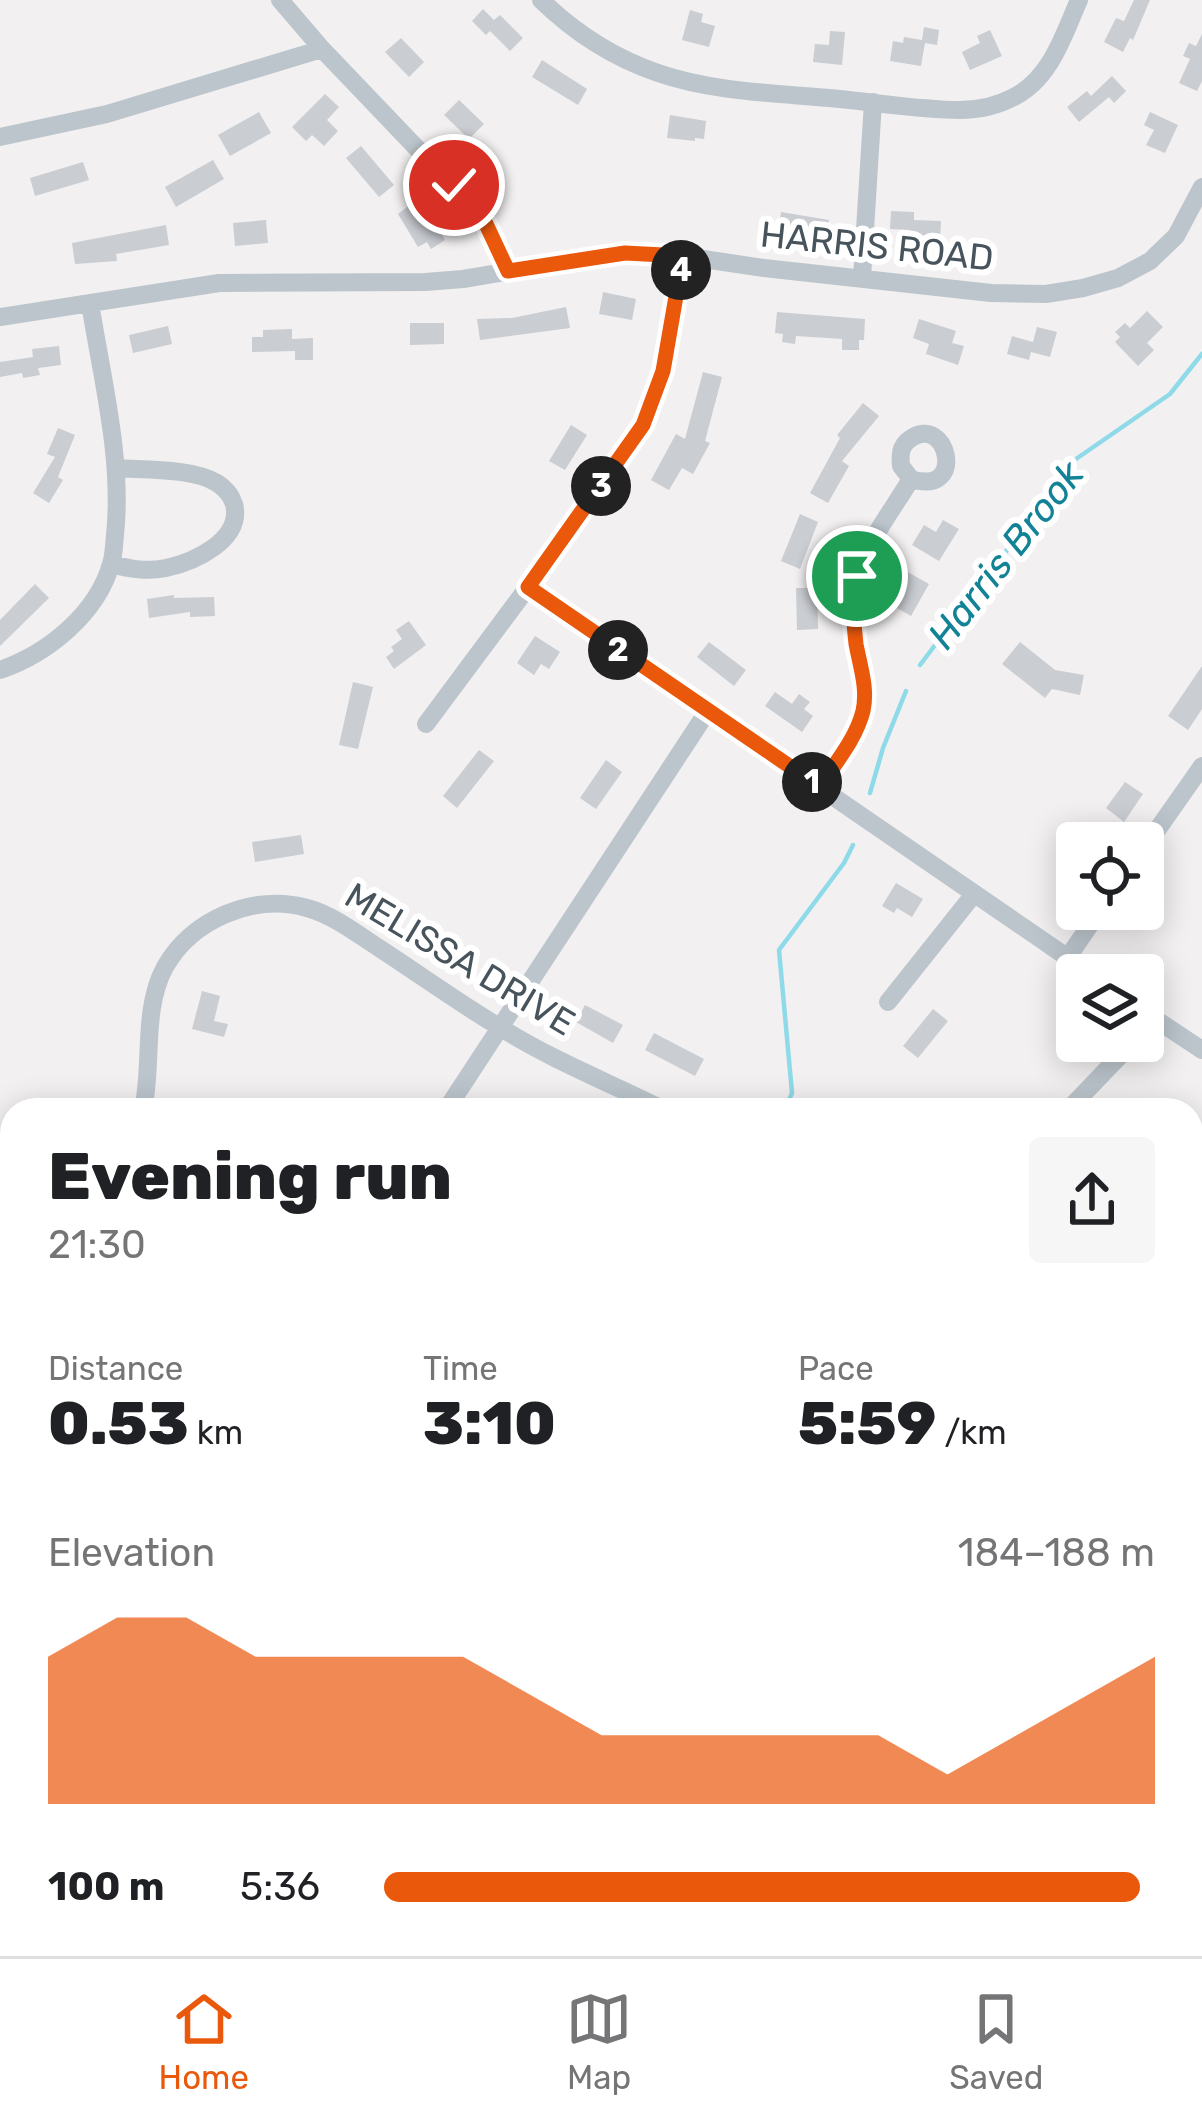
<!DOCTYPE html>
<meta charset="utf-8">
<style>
:root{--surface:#fff;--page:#f6f6f6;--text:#202124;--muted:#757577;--line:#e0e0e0;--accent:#ea580c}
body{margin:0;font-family:Rubik,sans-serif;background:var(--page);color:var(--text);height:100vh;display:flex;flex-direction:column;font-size:45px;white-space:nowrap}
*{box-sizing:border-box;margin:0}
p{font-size:39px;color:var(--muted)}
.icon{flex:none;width:66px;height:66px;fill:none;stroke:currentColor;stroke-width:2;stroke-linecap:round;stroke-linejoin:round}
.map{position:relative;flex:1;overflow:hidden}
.drawer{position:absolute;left:0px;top:1098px;width:1203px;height:858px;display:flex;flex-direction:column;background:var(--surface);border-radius:36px 36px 0 0;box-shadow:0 6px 30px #0003}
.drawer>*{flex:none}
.tools{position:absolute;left:1056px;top:822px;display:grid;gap:24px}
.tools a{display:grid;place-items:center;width:108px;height:108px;border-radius:12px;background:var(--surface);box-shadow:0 6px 30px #0003;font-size:60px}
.pin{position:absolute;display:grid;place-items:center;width:102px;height:102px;color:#fff;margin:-51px;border:6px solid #fff;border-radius:50%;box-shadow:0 3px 12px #0007}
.km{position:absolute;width:60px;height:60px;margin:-30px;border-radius:50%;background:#222;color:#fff;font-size:33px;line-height:60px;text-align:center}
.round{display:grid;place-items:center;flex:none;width:126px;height:126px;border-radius:12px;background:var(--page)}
.headline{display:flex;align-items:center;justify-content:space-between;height:204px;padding:0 48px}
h1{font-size:66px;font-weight:800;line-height:90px}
.metrics{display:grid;grid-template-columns:repeat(3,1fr);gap:18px;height:204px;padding:12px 48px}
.metrics div{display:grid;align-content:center}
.metrics b{font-size:60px;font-weight:800}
.metrics small{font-size:33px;font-weight:400}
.metrics p{font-size:33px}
.chart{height:336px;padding:24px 48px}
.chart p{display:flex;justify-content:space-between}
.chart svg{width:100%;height:216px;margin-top:12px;fill:var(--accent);opacity:.7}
ul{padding:0 48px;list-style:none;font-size:39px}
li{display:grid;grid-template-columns:192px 144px 1fr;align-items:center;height:90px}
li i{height:30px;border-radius:15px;background:var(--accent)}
.tabs{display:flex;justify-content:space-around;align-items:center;height:168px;border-top:3px solid var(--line);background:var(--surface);font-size:33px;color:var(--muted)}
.tabs a{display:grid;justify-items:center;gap:6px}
.tabs .on{color:var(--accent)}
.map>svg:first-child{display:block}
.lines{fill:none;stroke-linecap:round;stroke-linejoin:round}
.stream{stroke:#8fdae8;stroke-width:4.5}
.building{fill:#cacdd2}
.minor{stroke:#bcc5cc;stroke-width:18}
.route-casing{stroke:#fff;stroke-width:24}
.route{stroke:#ea580c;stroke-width:15}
.labels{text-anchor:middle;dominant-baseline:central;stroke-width:12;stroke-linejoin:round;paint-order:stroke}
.street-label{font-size:36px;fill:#48545c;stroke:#fff}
.water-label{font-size:39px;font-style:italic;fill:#128296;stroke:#fff}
</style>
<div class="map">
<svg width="1202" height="1956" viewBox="0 0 1202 1956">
<rect width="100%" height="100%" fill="#f2f0f0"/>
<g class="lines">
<path class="stream" d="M920 665 1076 459 1170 394 1202 354
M870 793 883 748 906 691
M785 1110 792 1093 779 950 844 863 853 845
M189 1944 193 1956"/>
</g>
<path class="building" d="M1134 0H1150L1133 40 1130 38 1123 52 1104 42 1116 18 1124 21Z
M483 9 494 20 500 15 523 38 510 51 490 31 486 35 472 21Z
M690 10 703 14 701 22 715 26 709 47 682 40Z
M924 27 939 30 937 45 925 43 921 66 890 61 893 41 903 43 904 37 922 40Z
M990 30 1002 56 970 70 962 52 980 43 977 36Z
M830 31 845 32 842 65 813 62 815 44 829 45Z
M1202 34V81L1197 91 1179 83 1190 59 1183 56 1189 43 1196 46Z
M401 38 424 62 409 77 385 52Z
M542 60 587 89 578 105 532 77Z
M1112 76 1126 91 1114 103 1109 97 1079 122 1067 107 1087 91 1091 96Z
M325 94 339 107 327 120 338 131 324 146 312 135 306 141 292 127Z
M459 100 484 124 469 139 444 115Z
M259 112 271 133 230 156 218 135Z
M1150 112 1178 125 1165 153 1146 145 1154 130 1144 125Z
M670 115 706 121 704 139 695 138V141L667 138Z
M361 146 394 185 379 197 346 158Z
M213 160 224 179 176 207 165 187Z
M83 162 89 180 35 196 30 178Z
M414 202 431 230 437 226 445 240 431 249 427 242 418 247 398 214Z
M891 211 914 212V220L941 221 940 240 909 238V230L890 229Z
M781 212 829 220 825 240 778 232Z
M266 220 268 243 235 246 233 223Z
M166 225 169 245 116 254 117 261 75 264 72 243Z
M603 292 636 299 632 320 599 314Z
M566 307 570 328 480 340 477 319 512 318Z
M1147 311 1163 327 1147 343 1154 350 1138 366 1115 342 1120 337 1115 332 1125 323 1130 328Z
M777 312 865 319 864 340H859V350H842V339L796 336 795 344 782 342 783 334 775 333Z
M919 319 956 331 952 343 964 346 958 365 926 354 929 344 913 338Z
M410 323H444V344L410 345Z
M168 326 172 344 133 353 129 335Z
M1037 327 1057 332 1050 357 1031 352 1029 360 1007 354 1012 336 1033 342Z
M292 329V339L313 338V360H295V351L252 352V337H263V330Z
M59 346 61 365 38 368 40 375 23 378 22 373 0 377V362L33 357 32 349Z
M703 372 722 377 705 441 710 443 693 474 682 468 669 490 651 480 676 434 685 439Z
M863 403 879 416 842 461 849 466 828 503 810 493 840 438 837 435Z
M571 425 587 435 565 470 549 461Z
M58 428 75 435 58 477 63 480 49 503 33 493 55 457 47 454Z
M800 514 818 522 800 569 781 561Z
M943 520 959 529 939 561 912 545 924 525 936 532Z
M906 571 929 584 911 616 888 603Z
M35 584 49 598 0 646V620Z
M796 588H817L818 629 797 630Z
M174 595V598L214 597 215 616 190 617V612L149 618 147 599Z
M409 621 426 645 394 669 386 657 394 651 391 647 402 639 396 630Z
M535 636 560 652 549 669 541 664 534 675 517 663Z
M709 642 746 670 734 686 697 657Z
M1020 642 1055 670 1084 675 1080 695 1052 689 1045 698 1002 664Z
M1202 666V709L1188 730 1168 716Z
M353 682 373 687 358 749 339 745Z
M775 692 792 704 799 694 810 702 804 709 813 716 802 732 765 706Z
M479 750 494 761 457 808 443 796Z
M606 760 622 772 596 809 580 798Z
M1125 782 1143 794 1124 822 1106 808Z
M301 835 304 854 255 862 252 842Z
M896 883 923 899 912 917 897 908 894 913 882 906Z
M202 991 220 996 214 1021 228 1024 224 1037 192 1029Z
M585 1005 623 1025 613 1043 576 1022Z
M933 1009 948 1021 918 1058 903 1046Z
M654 1033 704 1059 695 1076 645 1050Z"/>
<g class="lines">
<path class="minor" d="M280 0 322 49 472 206 495 238 508 271
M541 0C575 33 614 58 658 73 716 93 780 93 840 99 880 103 921 110 960 110 979 110 997 106 1014 97 1051 78 1063 36 1079 0
M0 137 107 114 322 49
M862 278 873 102
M0 317 219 283 425 282 463 279 625 252 683 256 764 268 991 293 1046 294 1083 288 1118 278 1150 261 1176 236 1202 187
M111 564C130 569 147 572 166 568 194 562 243 540 234 504 231 495 225 488 217 483 193 468 144 470 116 468
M528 587 1093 975
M0 670C47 654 97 614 111 564 114 555 114 544 115 535 123 459 102 379 90 303
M426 724 528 587 643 425 663 371 683 256
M820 787C835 764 855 741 862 715 874 672 844 624 857 576 867 542 893 509 911 479 968 497 947 412 910 439 900 446 900 455 901 466L911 479
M1143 850 1202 766
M1068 957 1101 909
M888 1002 974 894
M1143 1011 1202 1050
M143 1110C153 1064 142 1009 165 967 192 919 254 893 307 908 333 915 356 933 379 948 419 974 459 1003 501 1028 552 1060 610 1083 664 1110
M446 1110 707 712
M1068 1110 1134 1041
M1191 1263 1202 1256
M0 1302 12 1291
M1191 1376 1202 1385
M0 1601 12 1590
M0 1748 12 1754
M342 1944 354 1956
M1071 1944 1085 1956
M637 1956 645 1944"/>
</g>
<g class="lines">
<g class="route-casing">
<path id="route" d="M454 185 486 224 508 271 625 253 683 256 663 371 643 425 528 587 820 787C835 763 856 739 863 711 868 688 860 666 856 644 853 621 853 599 857 576"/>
</g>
<use href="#route" class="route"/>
</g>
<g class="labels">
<g class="street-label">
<text transform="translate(877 246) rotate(6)">HARRIS ROAD</text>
<text transform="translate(460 959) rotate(31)">MELISSA DRIVE</text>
</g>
<g class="water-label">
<text transform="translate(1006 555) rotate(-52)">Harris Brook</text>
</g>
</g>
</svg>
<div class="tools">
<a><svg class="icon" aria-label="locate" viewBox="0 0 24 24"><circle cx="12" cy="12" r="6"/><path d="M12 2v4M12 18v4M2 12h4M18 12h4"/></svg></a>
<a><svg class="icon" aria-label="layers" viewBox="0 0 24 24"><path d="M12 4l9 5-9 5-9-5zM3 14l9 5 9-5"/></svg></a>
</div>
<div class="pin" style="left:857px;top:576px;background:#1e9e55"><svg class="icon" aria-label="arrive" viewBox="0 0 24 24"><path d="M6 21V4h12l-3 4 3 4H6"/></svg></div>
<div class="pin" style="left:454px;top:185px;background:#d93025"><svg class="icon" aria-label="check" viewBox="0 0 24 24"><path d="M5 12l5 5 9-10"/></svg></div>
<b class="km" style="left:812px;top:782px">1</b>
<b class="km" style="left:618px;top:650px">2</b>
<b class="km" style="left:601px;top:486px">3</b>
<b class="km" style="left:681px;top:270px">4</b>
<section class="drawer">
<div class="headline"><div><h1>Evening run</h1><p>21:30</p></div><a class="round"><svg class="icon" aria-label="share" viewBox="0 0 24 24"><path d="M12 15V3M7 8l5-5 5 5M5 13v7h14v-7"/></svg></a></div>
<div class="metrics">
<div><p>Distance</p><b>0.53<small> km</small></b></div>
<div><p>Time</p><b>3:10</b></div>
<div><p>Pace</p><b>5:59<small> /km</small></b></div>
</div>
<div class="chart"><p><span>Elevation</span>184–188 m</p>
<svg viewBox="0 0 160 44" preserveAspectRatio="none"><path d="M0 44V14L10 6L20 6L30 14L40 14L50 14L60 14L70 22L80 30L90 30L100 30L110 30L120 30L130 38L140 30L150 22L160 14V44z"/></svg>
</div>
<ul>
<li><b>100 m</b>5:36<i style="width:98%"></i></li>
</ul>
</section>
</div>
<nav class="tabs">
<a class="on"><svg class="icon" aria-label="home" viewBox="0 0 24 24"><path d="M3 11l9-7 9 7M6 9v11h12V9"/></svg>Home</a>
<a><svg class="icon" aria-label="map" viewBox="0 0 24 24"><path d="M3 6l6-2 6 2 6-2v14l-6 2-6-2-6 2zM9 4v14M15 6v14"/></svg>Map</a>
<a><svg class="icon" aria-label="saved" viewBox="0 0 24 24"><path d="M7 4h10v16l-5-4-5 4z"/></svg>Saved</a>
</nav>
